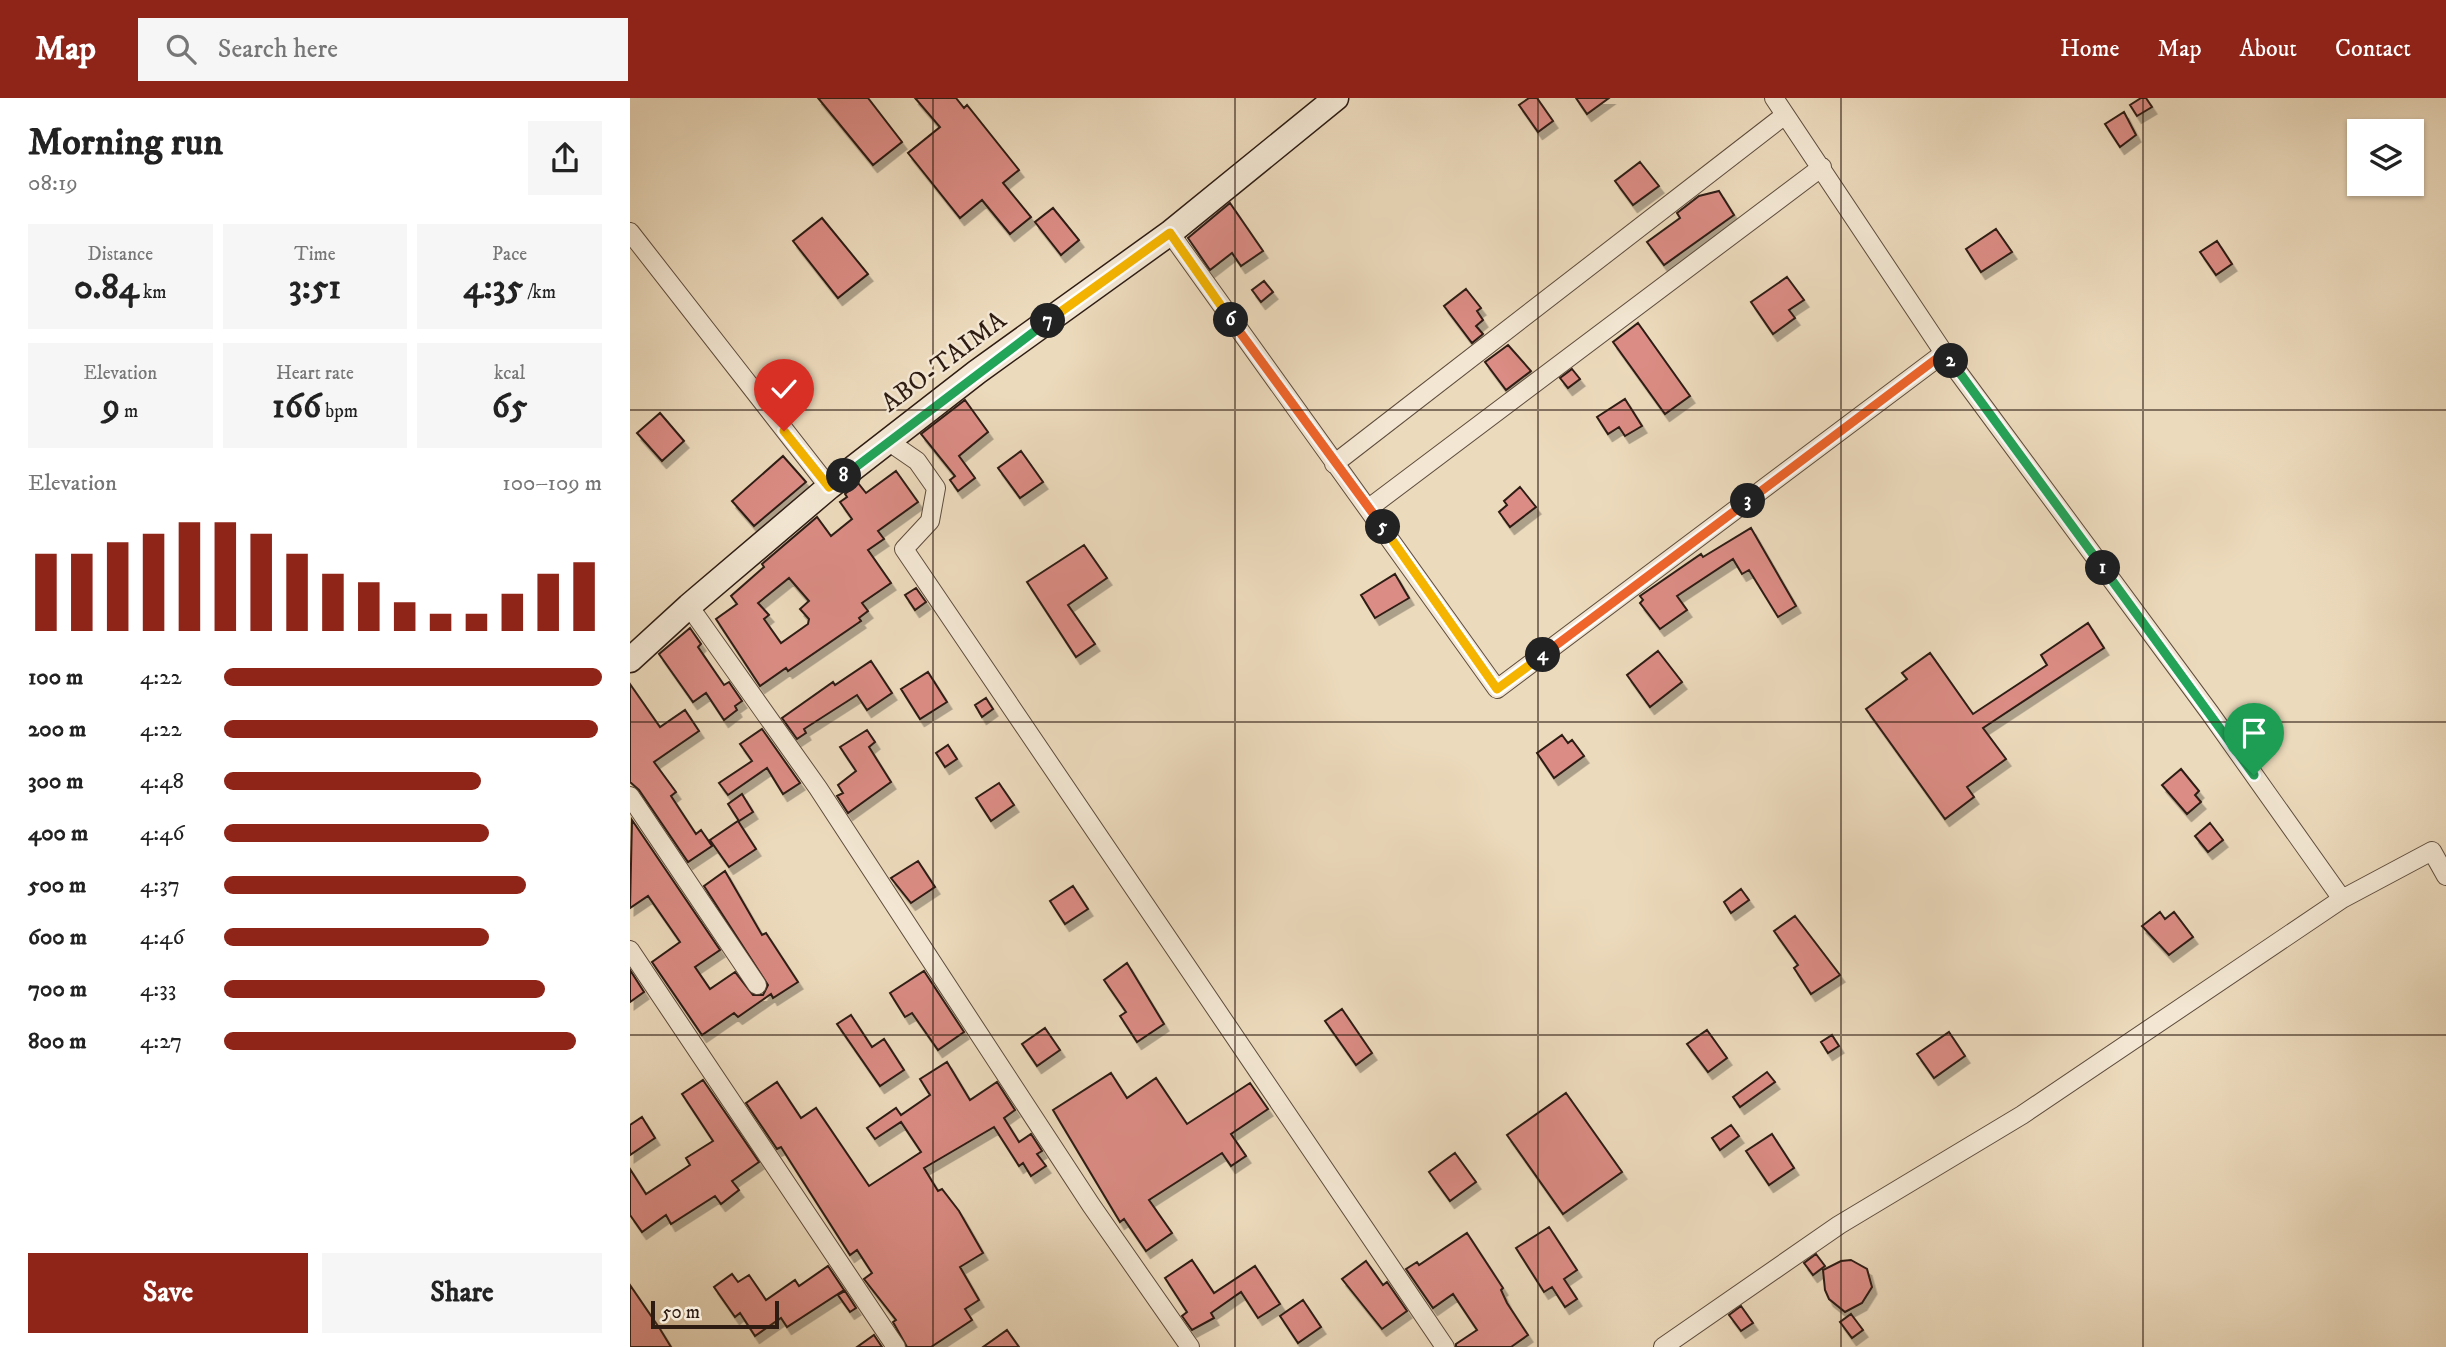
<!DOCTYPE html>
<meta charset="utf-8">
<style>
:root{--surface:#fff;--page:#f6f6f6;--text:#222;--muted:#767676;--accent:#8f2418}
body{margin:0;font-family:"IM FELL DW Pica",serif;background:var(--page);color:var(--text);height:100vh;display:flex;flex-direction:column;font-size:26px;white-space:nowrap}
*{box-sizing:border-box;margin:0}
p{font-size:23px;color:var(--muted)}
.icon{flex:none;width:38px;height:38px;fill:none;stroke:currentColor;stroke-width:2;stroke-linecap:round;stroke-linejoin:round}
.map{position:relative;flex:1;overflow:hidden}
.sheet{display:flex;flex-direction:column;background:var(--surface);width:630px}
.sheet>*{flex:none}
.buttons{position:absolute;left:1717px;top:21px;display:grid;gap:14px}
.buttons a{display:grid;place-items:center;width:77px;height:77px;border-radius:0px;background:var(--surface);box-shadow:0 2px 5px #0004;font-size:35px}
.scale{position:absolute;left:21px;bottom:18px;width:128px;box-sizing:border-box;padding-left:7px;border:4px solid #2e1c13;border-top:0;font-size:19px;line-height:24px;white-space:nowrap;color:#2e1c13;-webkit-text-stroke:5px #f3e7d3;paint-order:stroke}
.pin{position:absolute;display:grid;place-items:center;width:60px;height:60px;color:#fff;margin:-72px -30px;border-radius:50% 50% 50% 0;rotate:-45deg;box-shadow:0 0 7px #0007}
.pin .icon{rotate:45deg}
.km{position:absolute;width:35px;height:35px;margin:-18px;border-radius:50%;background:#222;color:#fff;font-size:19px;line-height:35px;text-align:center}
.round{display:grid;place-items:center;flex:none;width:74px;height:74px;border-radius:0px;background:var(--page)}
.head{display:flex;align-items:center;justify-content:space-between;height:119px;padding:0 28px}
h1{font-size:38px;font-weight:700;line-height:52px}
.metrics{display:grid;grid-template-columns:repeat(3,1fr);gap:10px;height:119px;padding:7px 28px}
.metrics div{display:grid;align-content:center;border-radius:0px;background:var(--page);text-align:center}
.metrics b{font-size:35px;font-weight:700}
.metrics small{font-size:19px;font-weight:400}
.metrics p{font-size:19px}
.chart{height:196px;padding:14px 28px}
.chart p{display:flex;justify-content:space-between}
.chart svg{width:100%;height:126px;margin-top:7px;stroke:var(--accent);stroke-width:6}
.button{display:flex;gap:14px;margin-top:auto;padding:14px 28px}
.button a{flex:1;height:80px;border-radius:0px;background:var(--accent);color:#fff;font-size:28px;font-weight:700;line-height:80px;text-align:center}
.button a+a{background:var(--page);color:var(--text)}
ul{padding:0 28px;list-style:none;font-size:23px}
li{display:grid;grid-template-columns:112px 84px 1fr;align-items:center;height:52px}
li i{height:18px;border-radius:9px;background:var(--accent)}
header{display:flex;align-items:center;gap:42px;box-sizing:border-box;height:98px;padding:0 35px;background:var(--accent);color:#fff}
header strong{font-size:33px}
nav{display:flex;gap:38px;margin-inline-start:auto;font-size:24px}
.search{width:490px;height:63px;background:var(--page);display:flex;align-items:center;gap:18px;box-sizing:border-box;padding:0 24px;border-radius:0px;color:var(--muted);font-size:26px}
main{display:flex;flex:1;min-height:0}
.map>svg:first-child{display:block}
.building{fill:#db8c84;stroke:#2e1c13;stroke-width:2;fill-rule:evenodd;filter:url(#shadow)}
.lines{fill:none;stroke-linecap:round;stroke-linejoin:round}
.street-casing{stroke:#5e4c3d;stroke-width:20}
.secondary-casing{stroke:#2e1c13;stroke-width:27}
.street{stroke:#f3e7d3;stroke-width:18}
.secondary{stroke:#f3e7d3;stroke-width:24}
.split-1-casing{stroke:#fff;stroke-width:14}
.split-2-casing{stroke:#fff;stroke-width:14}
.split-3-casing{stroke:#fff;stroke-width:14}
.split-4-casing{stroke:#fff;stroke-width:14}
.split-5-casing{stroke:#fff;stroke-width:14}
.split-6-casing{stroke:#fff;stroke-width:14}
.split-7-casing{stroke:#fff;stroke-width:14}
.split-8-casing{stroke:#fff;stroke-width:14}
.split-9-casing{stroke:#fff;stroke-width:14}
.split-1{stroke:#22a559;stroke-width:9}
.split-2{stroke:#22a559;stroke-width:9}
.split-3{stroke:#f0652b;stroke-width:9}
.split-4{stroke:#f0652b;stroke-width:9}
.split-5{stroke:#f5b400;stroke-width:9}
.split-6{stroke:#f0652b;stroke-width:9}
.split-7{stroke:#f5b400;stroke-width:9}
.split-8{stroke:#22a559;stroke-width:9}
.split-9{stroke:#f5b400;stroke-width:9}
.grid{fill:none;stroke:#2e1c13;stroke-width:2;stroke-opacity:0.55}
.labels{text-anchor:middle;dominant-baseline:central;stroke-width:5;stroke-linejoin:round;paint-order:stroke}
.street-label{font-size:26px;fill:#2e1c13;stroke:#f3e7d3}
</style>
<header>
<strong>Map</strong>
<div class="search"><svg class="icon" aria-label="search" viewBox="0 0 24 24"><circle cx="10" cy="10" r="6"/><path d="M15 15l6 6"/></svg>Search here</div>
<nav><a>Home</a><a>Map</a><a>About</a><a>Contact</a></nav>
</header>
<main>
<section class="sheet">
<div class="head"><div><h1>Morning run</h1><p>08:19</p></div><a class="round"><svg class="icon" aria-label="share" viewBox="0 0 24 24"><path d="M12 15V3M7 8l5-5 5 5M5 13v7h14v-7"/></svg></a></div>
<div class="metrics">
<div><p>Distance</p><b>0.84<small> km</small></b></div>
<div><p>Time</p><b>3:51</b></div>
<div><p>Pace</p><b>4:35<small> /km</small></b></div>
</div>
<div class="metrics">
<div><p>Elevation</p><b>9<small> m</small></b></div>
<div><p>Heart rate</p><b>166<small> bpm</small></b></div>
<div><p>kcal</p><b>65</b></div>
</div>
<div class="chart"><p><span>Elevation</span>100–109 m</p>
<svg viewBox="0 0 160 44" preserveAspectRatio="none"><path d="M5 44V17M15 44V17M25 44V13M35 44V10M45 44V6M55 44V6M65 44V10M75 44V17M85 44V24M95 44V27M105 44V34M115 44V38M125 44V38M135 44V31M145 44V24M155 44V20"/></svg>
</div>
<ul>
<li><b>100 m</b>4:22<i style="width:100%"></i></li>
<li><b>200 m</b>4:22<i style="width:99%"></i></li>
<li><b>300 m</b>4:48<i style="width:68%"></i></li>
<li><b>400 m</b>4:46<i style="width:70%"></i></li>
<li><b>500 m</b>4:37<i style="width:80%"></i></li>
<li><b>600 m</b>4:46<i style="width:70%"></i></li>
<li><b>700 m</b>4:33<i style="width:85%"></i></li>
<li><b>800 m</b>4:27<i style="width:93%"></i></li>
</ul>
<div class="button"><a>Save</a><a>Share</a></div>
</section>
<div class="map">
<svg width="1816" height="1249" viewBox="0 0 1816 1249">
<defs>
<filter id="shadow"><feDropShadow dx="4.5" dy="7" stdDeviation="0" flood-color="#0004"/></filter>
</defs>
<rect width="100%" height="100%" fill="#ecdabc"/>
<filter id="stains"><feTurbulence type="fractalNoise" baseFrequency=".00286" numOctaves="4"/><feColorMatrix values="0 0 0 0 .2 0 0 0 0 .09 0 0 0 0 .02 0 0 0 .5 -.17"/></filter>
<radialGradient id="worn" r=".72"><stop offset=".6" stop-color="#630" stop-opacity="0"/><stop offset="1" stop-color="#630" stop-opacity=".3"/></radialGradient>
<path class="building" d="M188 0H238L272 44 243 67Z
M285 0H326L334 10 337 7 389 72 373 85 401 119 380 136 352 102 330 120 278 55 310 29Z
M899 0H907L923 23 908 34 889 7Z
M946 0H979L957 16Z
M1511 0H1516L1522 9 1507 18 1500 7Z
M1494 14 1506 37 1490 49 1475 26Z
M1010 64 1029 88 1003 107 985 83Z
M1089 93 1104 117 1034 167 1017 144 1050 120 1047 115 1069 98Z
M600 105 633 153 611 168 602 155 580 172 558 140Z
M423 110 449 142 431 157 405 124Z
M192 120 238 176 208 200 163 143Z
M1366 131 1382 154 1351 174 1336 151Z
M1587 143 1602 166 1586 177 1570 154Z
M1157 179 1174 202 1159 212 1165 220 1143 236 1121 204Z
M634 183 643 194 631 204 622 192Z
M836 191 851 210 847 213 853 222 846 228 853 236 842 245 814 208Z
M1008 225 1060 298 1035 316 983 244Z
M878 247 901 273 876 292 855 264Z
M942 271 950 281 938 290 930 280Z
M995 301 1012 328 995 338 989 329 978 336 967 319Z
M335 302 358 334 329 358 345 380 328 393 320 382 325 378 291 336Z
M30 315 54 343 32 363 7 335Z
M391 353 413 384 390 400 368 370Z
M153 358 176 384 124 428 102 403Z
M266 373 288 404 248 433 254 441 238 452 261 485 232 505 238 513 229 520 231 523 158 573 156 570 130 588 86 521 107 506 101 498 134 469 132 466 187 419 201 438 222 421 210 404 217 399 215 396 228 385 236 395ZM159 480 179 503 170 511 179 521 178 526 151 545 134 521 139 517 128 505Z
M890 389 906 409 880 429 869 414 877 407 874 403Z
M1121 430 1166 508 1148 519 1119 472 1112 476 1103 461 1047 498 1057 512 1030 531 1010 505 1013 502 1010 498 1071 456 1073 459Z
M454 447 477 480 438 507 465 546 446 559 397 484Z
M765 476 779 500 745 520 731 497Z
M286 490 296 504 285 512 275 497Z
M1458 525 1474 550 1353 630 1376 661 1337 689 1344 699 1315 721 1236 611 1277 581 1272 575 1300 555 1343 616 1417 567 1411 557Z
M60 530 71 546 68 549 94 587 99 584 112 603 105 608 107 612 94 622 76 595 63 604 29 556Z
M1028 553 1052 584 1020 609 997 577Z
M241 563 262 595 237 612 227 597 174 631 176 635 167 641 152 620 203 584 205 587Z
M298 574 317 604 290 621 271 591Z
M0 586 30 629 55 612 69 633 24 664 46 694 41 698 66 736 71 732 82 748 58 764 9 692 0 684Z
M356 600 363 611 352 619 345 607Z
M132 631 170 685 153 696 137 670 98 697 89 685 122 663 110 646Z
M237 632 245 644 239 649 261 684 218 715 207 698 213 695 208 687 226 673 210 649Z
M932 637 938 645 942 642 954 658 924 680 907 655Z
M318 647 327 661 315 669 306 655Z
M1551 671 1569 693 1565 697 1571 704 1557 716 1532 687Z
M369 685 384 707 361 723 346 700Z
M112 696 123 714 109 723 98 706Z
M2 722 90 852 65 869 80 891 105 874 123 897H133L138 887 74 788 95 773 132 837 136 835 168 884 143 900 141 896 108 919 104 915 72 937 22 864 50 844 18 798 0 810Z
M108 723 126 751 99 769 80 742Z
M1580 725 1593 742 1578 754 1565 738Z
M288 763 305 789 281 805 261 780Z
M443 788 458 811 435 826 420 803Z
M1111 791 1119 802 1101 815 1094 804Z
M1530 814 1535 821 1544 814 1563 839 1539 857 1512 828Z
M1165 818 1210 877 1181 896 1164 870 1168 867 1144 833Z
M497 865 534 926 507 944 490 918 496 914 474 882Z
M0 872 14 894 0 904Z
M294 873 334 934 308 952 282 915 275 919 260 895Z
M712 911 742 955 726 967 695 923Z
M221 917 242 949 254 941 274 972 250 988 207 926Z
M415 930 430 952 407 968 392 946Z
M1077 932 1097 960 1078 974 1057 946Z
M1319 934 1335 958 1304 980 1287 956Z
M1202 937 1209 948 1198 955 1191 944Z
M317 964 340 1002 367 984 385 1012 374 1020 389 1044 401 1036 412 1053 407 1056 416 1068 401 1078 393 1065 389 1068 364 1029 294 1070 308 1093 312 1091 329 1113 353 1155 330 1169 349 1202 335 1211 342 1222 301 1249H277L263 1224 266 1222 234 1181 242 1175 227 1152 220 1157 151 1049 147 1051 116 1005 147 984 171 1020 186 1010 239 1088 291 1054 271 1024 245 1041 237 1030 266 1010 271 1017 300 997 290 981Z
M1137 974 1145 984 1110 1009 1103 999Z
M481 975 497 1000 526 980 557 1026 620 985 638 1011 601 1036 616 1058 601 1068 592 1055 519 1102 542 1135 516 1153 494 1121 490 1124 423 1012Z
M73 982 129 1064 102 1083 109 1092 91 1106 85 1098 41 1126 36 1117 12 1134 0 1117V1071L16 1096 60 1067 56 1060 83 1043 52 996Z
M936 995 992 1074 933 1116 877 1037Z
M12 1019 25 1040 0 1057V1027Z
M1101 1027 1109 1038 1090 1052 1082 1040Z
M1142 1036 1164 1070 1139 1087 1116 1053Z
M825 1055 846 1084 820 1103 799 1074Z
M919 1129 947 1172 934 1181 947 1201 935 1209 922 1189 914 1194 886 1150Z
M837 1135 873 1190 871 1192 877 1205 898 1237 881 1249H826V1246L847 1232 823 1196 803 1210 776 1171 787 1164 789 1167Z
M1186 1156 1195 1168 1183 1177 1174 1165Z
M562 1162 584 1195 625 1168 650 1206 628 1220 611 1194 581 1215 584 1220 562 1232 552 1218 557 1214 535 1180Z
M1221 1162 1237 1171 1242 1189 1232 1205 1215 1214 1199 1201 1195 1192 1193 1172 1211 1163Z
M736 1163 753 1187 757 1184 777 1213 752 1231 712 1181Z
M198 1168 214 1192 157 1229 151 1220 125 1238 110 1215 105 1219 84 1189 102 1176 108 1184 119 1177 136 1202 165 1182 169 1188Z
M0 1187 30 1231 41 1249H0Z
M215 1193 226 1210 220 1214 208 1197Z
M673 1202 691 1229 668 1245 650 1218Z
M1111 1208 1123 1225 1111 1233 1099 1217Z
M1221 1216 1233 1232 1222 1240 1210 1224Z
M377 1232 389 1249H353Z
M244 1237 252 1249H227Z"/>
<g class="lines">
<g class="street-casing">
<path id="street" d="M1144 0 1314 255 1580 615 1712 801 1802 753 1816 778
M0 134 199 389
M540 135 867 591 1314 255
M258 343 287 363 306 390 300 423 274 451 815 1249
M704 366 1155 17
M739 410 1192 69
M59 508 188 690 461 1107 560 1249
M0 698 127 887
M0 852 266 1249
M1033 1249 1209 1127 1392 1017 1712 801"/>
</g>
<g class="secondary-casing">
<path id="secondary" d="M0 562 59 508 199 389 347 274 540 135 706 0"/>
</g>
<use href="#street" class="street"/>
<use href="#secondary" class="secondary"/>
</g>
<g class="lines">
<g class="split-1-casing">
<path id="split-1" d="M1473 470 1624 677"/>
</g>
<g class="split-2-casing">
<path id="split-2" d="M1321 263 1473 470"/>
</g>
<g class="split-3-casing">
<path id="split-3" d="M1118 403 1314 255 1321 263"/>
</g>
<g class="split-4-casing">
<path id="split-4" d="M913 557 1118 403"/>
</g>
<g class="split-5-casing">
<path id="split-5" d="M753 429 867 591 913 557"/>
</g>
<g class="split-6-casing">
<path id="split-6" d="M601 222 753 429"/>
</g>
<g class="split-7-casing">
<path id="split-7" d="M418 223 540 135 601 222"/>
</g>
<g class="split-8-casing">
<path id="split-8" d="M214 378 418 223"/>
</g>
<g class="split-9-casing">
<path id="split-9" d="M154 333 199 389 214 378"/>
</g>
<use href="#split-1" class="split-1"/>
<use href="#split-2" class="split-2"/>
<use href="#split-3" class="split-3"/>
<use href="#split-4" class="split-4"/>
<use href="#split-5" class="split-5"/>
<use href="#split-6" class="split-6"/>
<use href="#split-7" class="split-7"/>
<use href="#split-8" class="split-8"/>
<use href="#split-9" class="split-9"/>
</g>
<path class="grid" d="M303 0V1249M605 0V1249M908 0V1249M1211 0V1249M1513 0V1249M0 312H1816M0 624H1816M0 937H1816"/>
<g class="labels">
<g class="street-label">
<text transform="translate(314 264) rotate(-37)">ABO-TAIMA</text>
</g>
</g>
<rect width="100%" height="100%" filter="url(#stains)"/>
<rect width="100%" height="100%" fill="url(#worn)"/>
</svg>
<div class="buttons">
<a><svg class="icon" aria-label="layers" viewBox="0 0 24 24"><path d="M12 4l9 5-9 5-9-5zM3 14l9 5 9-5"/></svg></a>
</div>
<div class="scale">50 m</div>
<div class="pin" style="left:1624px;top:677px;background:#1e9e55"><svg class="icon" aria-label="arrive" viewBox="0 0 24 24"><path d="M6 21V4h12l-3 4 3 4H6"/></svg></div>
<div class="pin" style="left:154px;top:333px;background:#d93025"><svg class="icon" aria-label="check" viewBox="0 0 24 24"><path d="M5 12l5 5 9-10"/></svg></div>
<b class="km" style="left:1473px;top:470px">1</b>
<b class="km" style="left:1321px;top:263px">2</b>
<b class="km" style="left:1118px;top:403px">3</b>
<b class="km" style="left:913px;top:557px">4</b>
<b class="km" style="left:753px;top:429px">5</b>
<b class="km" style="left:601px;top:222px">6</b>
<b class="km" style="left:418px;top:223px">7</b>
<b class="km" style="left:214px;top:378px">8</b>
</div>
</main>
